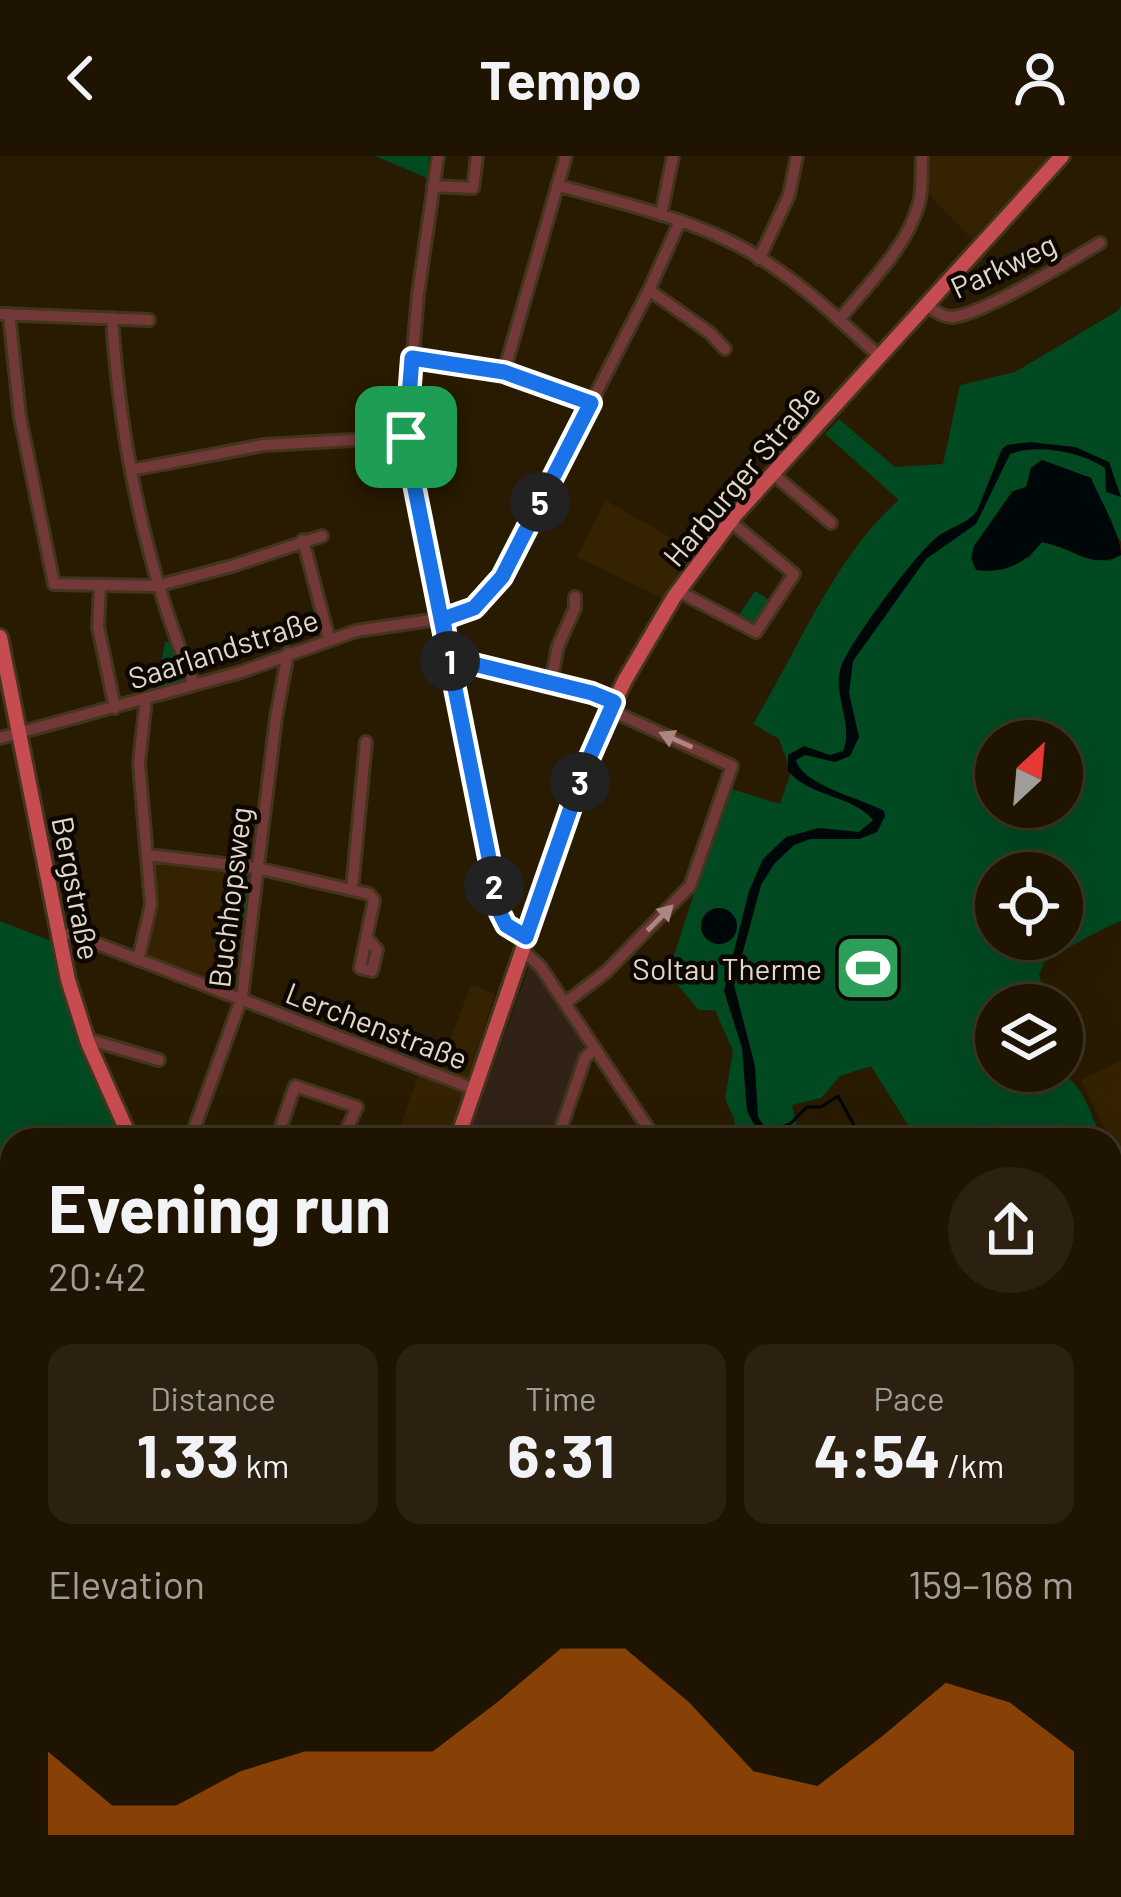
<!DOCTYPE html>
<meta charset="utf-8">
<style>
:root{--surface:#1f1401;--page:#2c2110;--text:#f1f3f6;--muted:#a19e99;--line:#3c3323;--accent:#b45309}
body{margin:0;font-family:Barlow,sans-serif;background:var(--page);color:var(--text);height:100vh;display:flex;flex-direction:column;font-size:45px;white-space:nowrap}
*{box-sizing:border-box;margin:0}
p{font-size:39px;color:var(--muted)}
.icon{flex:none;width:66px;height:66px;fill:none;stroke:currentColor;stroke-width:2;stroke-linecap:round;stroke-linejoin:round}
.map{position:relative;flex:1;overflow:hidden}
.sheet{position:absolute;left:0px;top:972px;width:1122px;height:771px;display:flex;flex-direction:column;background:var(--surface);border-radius:36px 36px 0 0;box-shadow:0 12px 48px #0002,0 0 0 3px var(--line)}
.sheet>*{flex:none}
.needle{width:78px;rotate:26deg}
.fabs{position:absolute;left:975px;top:564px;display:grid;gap:24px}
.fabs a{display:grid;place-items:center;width:108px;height:108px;border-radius:50%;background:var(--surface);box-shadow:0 12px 48px #0002,0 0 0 3px var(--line);font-size:60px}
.pin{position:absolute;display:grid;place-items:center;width:102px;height:102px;color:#fff;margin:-51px;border-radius:24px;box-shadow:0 6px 18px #0006}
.km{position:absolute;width:60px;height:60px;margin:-30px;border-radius:50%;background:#222;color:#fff;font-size:33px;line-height:60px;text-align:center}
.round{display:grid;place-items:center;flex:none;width:126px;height:126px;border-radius:63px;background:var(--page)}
.summary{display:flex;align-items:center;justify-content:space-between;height:204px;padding:0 48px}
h1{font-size:66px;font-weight:700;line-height:90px}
.metrics{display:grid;grid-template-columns:repeat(3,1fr);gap:18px;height:204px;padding:12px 48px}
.metrics div{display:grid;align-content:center;border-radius:24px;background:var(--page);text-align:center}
.metrics b{font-size:60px;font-weight:700}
.metrics small{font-size:33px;font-weight:400}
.metrics p{font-size:33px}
.chart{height:336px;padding:24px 48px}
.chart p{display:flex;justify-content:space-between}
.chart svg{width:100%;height:216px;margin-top:12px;fill:var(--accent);opacity:.7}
header{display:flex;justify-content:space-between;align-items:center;height:156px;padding:0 48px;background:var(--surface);font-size:54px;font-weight:700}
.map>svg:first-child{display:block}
.built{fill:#342200}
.industrial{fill:#302216}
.green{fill:#014921;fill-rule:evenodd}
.water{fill:#000708}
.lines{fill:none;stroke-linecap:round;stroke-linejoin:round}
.stream{stroke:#000708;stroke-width:3}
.minor-casing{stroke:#43351d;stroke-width:16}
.major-casing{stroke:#43351d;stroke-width:20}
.minor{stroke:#733939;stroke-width:10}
.major{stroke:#c64c51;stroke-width:14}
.oneway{fill:#aa8881}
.route-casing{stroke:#fff;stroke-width:24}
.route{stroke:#1a73e8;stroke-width:15}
.labels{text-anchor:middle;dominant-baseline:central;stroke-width:9;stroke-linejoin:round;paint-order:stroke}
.street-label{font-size:30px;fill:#e2d8c9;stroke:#0d0701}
.poi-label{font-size:30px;fill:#e2d8c9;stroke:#0d0701;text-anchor:end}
</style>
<header><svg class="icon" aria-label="back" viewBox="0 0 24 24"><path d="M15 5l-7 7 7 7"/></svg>Tempo<svg class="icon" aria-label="person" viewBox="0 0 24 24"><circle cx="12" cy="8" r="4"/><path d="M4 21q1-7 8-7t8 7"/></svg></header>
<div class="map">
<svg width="1121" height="1741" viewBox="0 0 1121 1741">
<rect width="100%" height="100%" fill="#291b01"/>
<path class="built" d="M928 0H1048L972 83 927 37Z
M605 344 694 395 662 442 577 401Z
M154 705 253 715 236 832 145 800 157 749Z
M471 829 495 838 448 984H396L420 915 436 920Z
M1121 905V1036L1110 984 1081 924Z
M0 1553 12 1560V1705L0 1708Z
M150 1731H509L504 1741H152Z
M782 1731H836L835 1741H780Z
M855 1731H973L968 1741H853Z"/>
<path class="industrial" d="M530 808 585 885 551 984H467Z
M509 1731H782L780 1741H504Z"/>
<path class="green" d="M375 0H429L427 22Z
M1121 149V386L1109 369 1091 322 1042 304 1031 312 1027 330 1012 336 996 361 1028 403 1041 386 1110 405 1121 399V765C1093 776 1072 791 1045 804L1039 819 1047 844 1037 849H996V915C1074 915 1073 910 1102 984H923L913 977 871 910 840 920 821 942 792 949 797 972 785 976 791 984H737L734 963 725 942 733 895 715 854H699L668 818 728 632 780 648 791 616 779 583 753 568C797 496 835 399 899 344L825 278 839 263 895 311 943 308 960 229 1015 216 1119 154ZM996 585H1062V651H996ZM996 717H1062V783H996Z
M755 435 773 446 753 471 737 462Z
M165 486H172L187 520 186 524 156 532Z
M232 719 249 721 245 760 231 758Z
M0 765 51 785 75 879 122 984H12V1019L0 1012Z"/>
<path class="water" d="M1030 286 1075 291 1109 306 1121 341 1106 336 1105 312C1082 296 1037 287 1010 298L976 368 926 403 853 505 849 537 859 581 850 600 835 606 805 599 796 604C802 629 860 642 884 655L885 660 877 676 859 683H810L794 689 774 708 761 729 734 829 755 910 758 961 774 984H762L747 955 742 892 724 835 749 735 763 703 786 681 819 672 859 676 873 664C851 638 811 642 788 615V599L804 590 830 599 843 595C854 567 832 539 841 511 851 484 915 399 937 381 950 371 967 368 977 355L1002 293 1007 289Z
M1042 304 1091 322C1100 343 1121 379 1121 399 1090 415 1071 390 1042 386 1024 408 1005 418 976 414L971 402 974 390 1012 336 1026 331 1031 312Z
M701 770a18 18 0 1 1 36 0a18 18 0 1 1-36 0Z"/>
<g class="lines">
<path class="stream" d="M766 978 791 967 807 951H821L838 940 862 984
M0 1168 10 1181"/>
<g class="minor-casing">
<path id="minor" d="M438 0 418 138 406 281 500 757 506 769 526 780
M557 29C613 45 672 58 725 83 782 109 834 158 880 201
M433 30 473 32 477 0
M661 59 673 0
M759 103 789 39 797 0
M649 134 710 177 725 193
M927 149C934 155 942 161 952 161 984 158 1069 105 1100 87
M0 158 149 164
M9 158 20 261 54 428 156 430 232 410 322 380
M112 162C120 288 146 412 194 529
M839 164C867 129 907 92 919 47 923 33 921 15 922 0
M412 203 508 217 591 247
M504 216 566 0
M131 314 264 289 406 281
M773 318 831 367
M303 384 329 483
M100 430 98 471 115 552
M678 435 756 476 794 418 730 365
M449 503 592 537 614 546
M551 526 558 490 575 452V441
M0 582 241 516 356 475 458 460 474 452 502 421 649 134 680 65
M148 699 257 712 369 738 374 744 360 812 372 815 377 794 366 781
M352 734 366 586
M59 778H72L474 933
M522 794 540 810 656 984
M138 804 151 749 139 607 146 543
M565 847 606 816 690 730 732 610 610 554
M88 887 94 885 159 904
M190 984 242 841 276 562 288 497
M296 984 279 976 295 930 357 951 342 984
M557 984 585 902 595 892
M1110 1013 1121 1060
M0 1062 12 1074
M1110 1100 1121 1097
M0 1194 12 1184
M1110 1444 1121 1454
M0 1448 12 1462
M0 1548 12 1555
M1110 1564 1121 1539
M1110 1626 1121 1627
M317 1731 319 1741
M408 1731V1741
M185 1741 186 1731
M1002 1741 1008 1731"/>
</g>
<g class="major-casing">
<path id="major" d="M0 481 68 824 88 887 131 984
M457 984 592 592 625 524 674 441 736 358 1062 0
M1110 1293 1121 1286
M1110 1674 1121 1679
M0 1721 12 1718
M842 1741 844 1731"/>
</g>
<use href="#minor" class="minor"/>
<use href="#major" class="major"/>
</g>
<defs><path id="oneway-solid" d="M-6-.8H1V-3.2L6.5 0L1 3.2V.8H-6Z" transform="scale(3)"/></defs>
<g class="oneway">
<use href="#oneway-solid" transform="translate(676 584) rotate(-156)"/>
<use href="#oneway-solid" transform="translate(660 762) rotate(-45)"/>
</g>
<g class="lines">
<g class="route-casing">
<path id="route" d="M406 281 409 303 500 757 506 769 526 781 584 614 614 546 592 537 449 502 443 463 474 452 502 421 591 247 504 216 412 202 406 281"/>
</g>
<use href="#route" class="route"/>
</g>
<defs>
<g id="stadium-square" transform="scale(3.45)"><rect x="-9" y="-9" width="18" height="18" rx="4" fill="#2e9e5b" stroke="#0d0701"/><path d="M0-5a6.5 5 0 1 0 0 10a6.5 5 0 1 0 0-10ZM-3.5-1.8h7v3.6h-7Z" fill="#fff"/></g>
</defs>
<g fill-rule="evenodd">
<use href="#stadium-square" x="868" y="812"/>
</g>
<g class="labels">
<g class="street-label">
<text transform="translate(1003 109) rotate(-25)">Parkweg</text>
<text transform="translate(741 319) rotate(-50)">Harburger Straße</text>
<text transform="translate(223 492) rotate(-18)">Saarlandstraße</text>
<text transform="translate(77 732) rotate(79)">Bergstraße</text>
<text transform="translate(229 741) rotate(-83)">Buchhopsweg</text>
<text transform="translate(377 869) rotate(21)">Lerchenstraße</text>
</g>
<g class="poi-label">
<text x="822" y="812">Soltau Therme</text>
</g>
</g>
</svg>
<div class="fabs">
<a><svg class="needle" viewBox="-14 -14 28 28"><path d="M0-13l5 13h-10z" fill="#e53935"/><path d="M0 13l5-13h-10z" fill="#a19e99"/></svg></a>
<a><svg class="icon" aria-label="locate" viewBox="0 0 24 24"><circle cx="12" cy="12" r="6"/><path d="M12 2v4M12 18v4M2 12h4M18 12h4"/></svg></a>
<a><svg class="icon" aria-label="layers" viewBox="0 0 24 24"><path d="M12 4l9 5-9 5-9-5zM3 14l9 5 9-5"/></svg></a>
</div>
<div class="pin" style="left:406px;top:281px;background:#1e9e55"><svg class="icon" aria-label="arrive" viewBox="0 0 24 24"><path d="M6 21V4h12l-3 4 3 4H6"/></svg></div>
<b class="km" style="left:450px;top:505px">1</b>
<b class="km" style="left:494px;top:730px">2</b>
<b class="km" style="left:580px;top:626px">3</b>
<b class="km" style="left:540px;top:346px">5</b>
<section class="sheet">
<div class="summary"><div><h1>Evening run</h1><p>20:42</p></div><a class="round"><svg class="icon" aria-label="share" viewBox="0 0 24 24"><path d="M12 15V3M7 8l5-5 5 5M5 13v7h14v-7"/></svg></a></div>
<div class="metrics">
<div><p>Distance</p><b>1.33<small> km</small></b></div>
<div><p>Time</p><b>6:31</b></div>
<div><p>Pace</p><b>4:54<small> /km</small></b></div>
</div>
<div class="chart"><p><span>Elevation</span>159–168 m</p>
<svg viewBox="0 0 160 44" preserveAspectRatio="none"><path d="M0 44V27L10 38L20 38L30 31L40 27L50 27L60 27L70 17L80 6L90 6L100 17L110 31L120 34L130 24L140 13L150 17L160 27V44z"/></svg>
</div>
</section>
</div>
